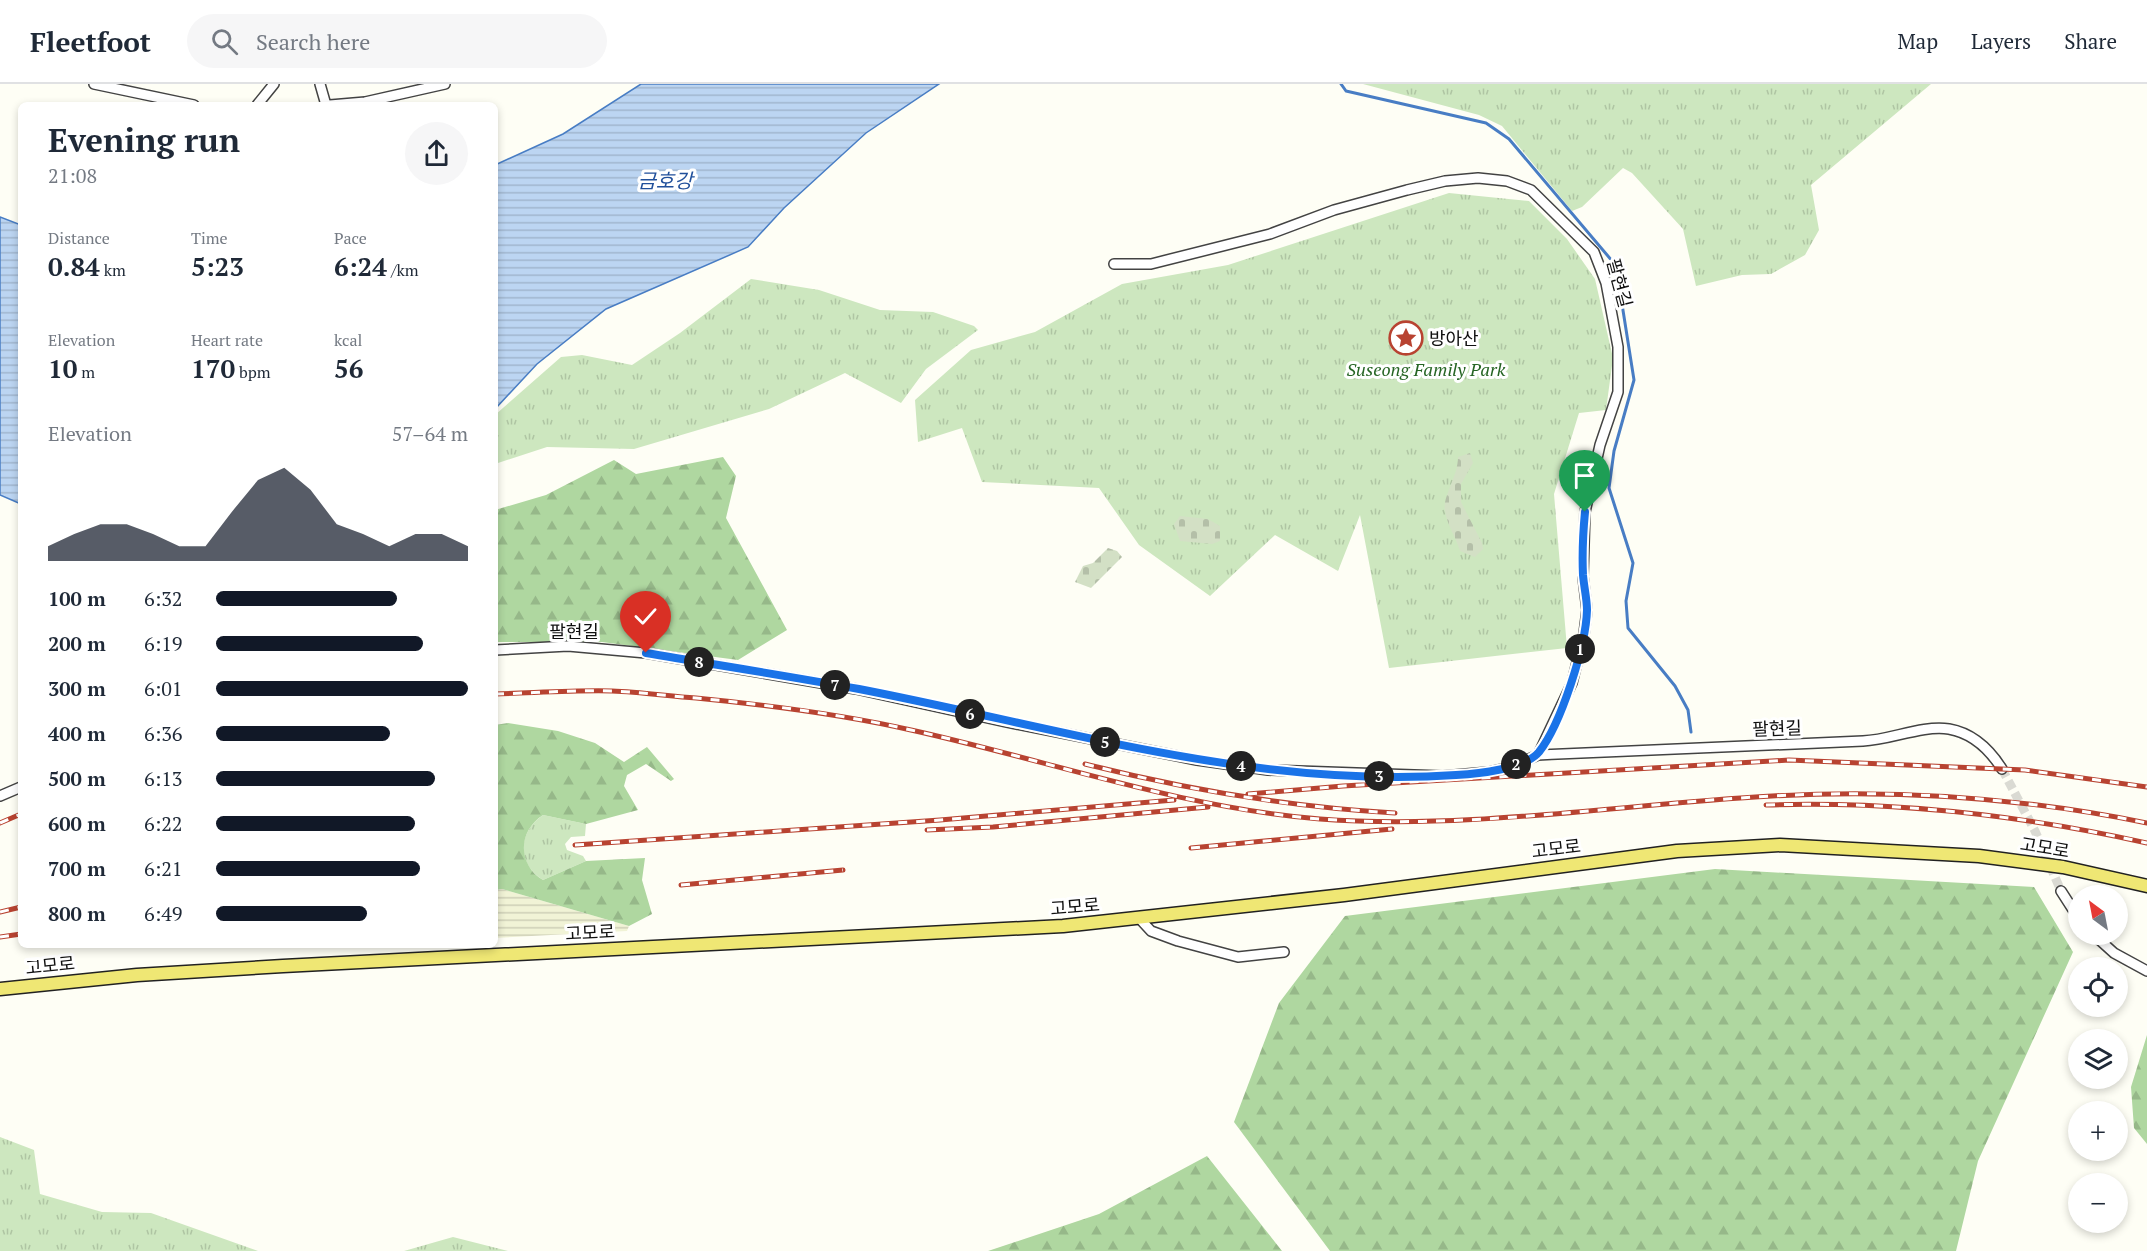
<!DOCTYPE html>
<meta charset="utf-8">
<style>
:root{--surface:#fff;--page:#f6f6f7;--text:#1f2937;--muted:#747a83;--line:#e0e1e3;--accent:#111827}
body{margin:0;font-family:"PT Serif","Noto Sans KR",serif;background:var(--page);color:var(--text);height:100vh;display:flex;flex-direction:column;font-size:22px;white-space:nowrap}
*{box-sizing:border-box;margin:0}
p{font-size:20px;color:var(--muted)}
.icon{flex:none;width:33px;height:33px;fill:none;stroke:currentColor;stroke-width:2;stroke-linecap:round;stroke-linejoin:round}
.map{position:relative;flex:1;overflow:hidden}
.panel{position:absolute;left:18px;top:18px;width:480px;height:846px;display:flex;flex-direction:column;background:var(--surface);border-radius:9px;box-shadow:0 3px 9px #0003}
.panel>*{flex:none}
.needle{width:39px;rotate:328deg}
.tools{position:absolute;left:2068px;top:801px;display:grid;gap:12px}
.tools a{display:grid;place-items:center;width:60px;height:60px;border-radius:50%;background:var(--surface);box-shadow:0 3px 9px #0003;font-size:30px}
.pin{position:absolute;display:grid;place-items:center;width:51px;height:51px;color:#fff;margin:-62px -26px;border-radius:50% 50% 50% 0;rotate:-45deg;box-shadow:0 0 6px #0007}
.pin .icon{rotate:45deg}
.km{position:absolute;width:30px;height:30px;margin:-15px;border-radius:50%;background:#222;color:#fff;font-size:16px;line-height:30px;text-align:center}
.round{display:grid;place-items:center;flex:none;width:63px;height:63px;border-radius:32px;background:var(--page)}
.headline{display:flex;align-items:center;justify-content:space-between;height:102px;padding:0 30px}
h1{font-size:33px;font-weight:700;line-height:45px}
.figures{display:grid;grid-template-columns:repeat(3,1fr);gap:9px;height:102px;padding:6px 30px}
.figures div{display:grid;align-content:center}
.figures b{font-size:26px;font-weight:700}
.figures small{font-size:16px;font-weight:400}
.figures p{font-size:16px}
.chart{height:168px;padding:12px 30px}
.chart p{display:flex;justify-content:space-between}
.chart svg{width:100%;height:108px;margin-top:6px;fill:var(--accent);opacity:.7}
ul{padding:0 30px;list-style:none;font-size:20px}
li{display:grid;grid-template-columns:96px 72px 1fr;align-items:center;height:45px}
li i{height:15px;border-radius:8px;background:var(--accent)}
header{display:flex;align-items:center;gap:36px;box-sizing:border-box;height:84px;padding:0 30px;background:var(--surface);border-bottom:2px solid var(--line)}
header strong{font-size:28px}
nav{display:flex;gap:33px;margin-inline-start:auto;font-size:21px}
.search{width:420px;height:54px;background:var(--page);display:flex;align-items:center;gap:15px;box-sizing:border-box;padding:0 21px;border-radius:33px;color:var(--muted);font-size:22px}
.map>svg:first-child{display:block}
.farmland{fill:url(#farmland-rules)}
.grass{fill:url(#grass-tufts)}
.forest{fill:url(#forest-firs)}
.cemetery{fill:url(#cemetery-stones)}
.water{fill:url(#water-rules);stroke:#487dc4;stroke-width:1.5}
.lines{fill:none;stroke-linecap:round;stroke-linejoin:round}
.stream{stroke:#487dc4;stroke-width:3}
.minor-tunnel{stroke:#dadad3;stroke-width:9;stroke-dasharray:9 4.5;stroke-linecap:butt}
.minor-casing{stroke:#434343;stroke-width:12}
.major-casing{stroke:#212121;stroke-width:15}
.minor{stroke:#fff;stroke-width:9}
.major{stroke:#efe774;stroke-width:12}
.rail-casing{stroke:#b84331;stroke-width:5}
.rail{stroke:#fff;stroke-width:3;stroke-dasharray:9;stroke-linecap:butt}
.route-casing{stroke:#fff;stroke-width:12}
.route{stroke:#1a73e8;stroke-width:8}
.labels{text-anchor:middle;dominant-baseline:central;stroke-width:6;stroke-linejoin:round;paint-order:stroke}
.street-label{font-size:18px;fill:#101010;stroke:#fff}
.poi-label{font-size:18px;fill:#101010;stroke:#fff;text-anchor:start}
.park-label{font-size:18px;font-style:italic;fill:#266524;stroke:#fff}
.water-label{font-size:20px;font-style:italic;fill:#21509b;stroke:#fff}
</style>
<header>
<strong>Fleetfoot</strong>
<div class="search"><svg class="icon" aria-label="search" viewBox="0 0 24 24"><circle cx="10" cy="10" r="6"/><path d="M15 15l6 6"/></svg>Search here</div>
<nav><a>Map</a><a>Layers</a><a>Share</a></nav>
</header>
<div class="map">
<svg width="2147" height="1167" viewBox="0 0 2147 1167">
<defs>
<pattern id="farmland-rules" width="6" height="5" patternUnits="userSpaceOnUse" patternTransform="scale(1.5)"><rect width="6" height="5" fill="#f1f3d6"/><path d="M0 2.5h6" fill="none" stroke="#cecfb7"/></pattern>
<pattern id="grass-tufts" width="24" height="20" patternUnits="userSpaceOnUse" patternTransform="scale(1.5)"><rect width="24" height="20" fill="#cde7bf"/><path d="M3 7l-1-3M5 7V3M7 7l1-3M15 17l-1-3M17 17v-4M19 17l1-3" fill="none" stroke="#afc5a3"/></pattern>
<pattern id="forest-firs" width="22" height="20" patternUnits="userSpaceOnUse" patternTransform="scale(1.5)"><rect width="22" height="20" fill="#afd7a0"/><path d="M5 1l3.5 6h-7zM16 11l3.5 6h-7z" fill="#96b889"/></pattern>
<pattern id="cemetery-stones" width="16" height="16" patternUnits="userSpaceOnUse" patternTransform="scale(1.5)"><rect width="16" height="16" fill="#d3e0c5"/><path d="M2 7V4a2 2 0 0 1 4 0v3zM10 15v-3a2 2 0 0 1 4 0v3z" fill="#b4bfa8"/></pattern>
<pattern id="water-rules" width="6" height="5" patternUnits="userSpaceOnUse" patternTransform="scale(1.5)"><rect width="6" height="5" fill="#bcd5f2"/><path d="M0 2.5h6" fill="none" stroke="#a1b6ce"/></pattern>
</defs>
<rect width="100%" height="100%" fill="#fefef5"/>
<path class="farmland" d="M502 805 629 842 627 847 495 854V806Z"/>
<path class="grass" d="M1363 0H1931L1811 101 1819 146 1805 171 1771 190 1742 191 1696 202 1683 145 1632 89 1623 84 1582 123 1572 127 1502 42 1479 31Z
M1449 109 1529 117 1567 155 1595 195 1613 274 1606 326 1579 329 1554 410 1567 564 1389 584 1360 431 1338 487 1275 451 1210 512 1139 461 1099 404 982 398 962 344 918 358 915 316 971 266 1035 248 1122 200 1228 181Z
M751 195 819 206 880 226 933 228 974 242 978 246 926 285 901 319 845 289 769 325 634 365 547 363 495 380V331L561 273 582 271 632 281 680 249Z
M543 731 586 740 585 752 571 753 565 760 567 766 583 772 586 777 543 796C517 780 517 749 543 731Z
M0 1053 34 1066 40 1110 102 1128 151 1129 258 1167H0Z
M453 1153 508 1167H404Z"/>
<path class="forest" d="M723 373 736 392 726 434 787 546 738 576 602 558H495V426L546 411 614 376 636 390Z
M508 639 558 647 595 659 624 678 647 663 674 695 671 697 646 680 627 691 624 702 638 726 586 740 543 731C517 748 518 781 543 796L586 777 645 774 642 796 652 830 629 842 502 805 495 806V641Z
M1715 785 2034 803 2073 868 1978 1077 1956 1167H1330L1234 1038 1279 919 1345 832Z
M2147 951V1060L2134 1044 2131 1003Z
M1207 1072 1282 1167H988L1099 1130Z"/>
<path class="cemetery" d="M1470 369 1473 379 1461 400V418L1482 459 1483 465 1475 473 1460 467C1456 454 1447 440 1445 427 1442 413 1458 393 1458 373Z
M1180 432 1208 435 1220 442V457L1212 460 1180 457 1174 440Z
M1108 464 1117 467 1122 473 1091 504 1075 498 1083 482 1093 479Z"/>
<path class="water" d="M641 0H939L866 49 784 124 748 163 606 225 537 280 495 325V81L563 50Z
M0 133 21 141V420L0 411Z"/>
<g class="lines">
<path class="stream" d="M1341 0 1346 7 1486 39 1509 55 1613 178 1619 201 1634 296 1614 367 1609 404 1633 479 1626 517 1628 544 1675 602 1688 626 1691 648"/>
<path class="minor-tunnel" d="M2002 685 2035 747 2061 807"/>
<g class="minor-casing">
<path id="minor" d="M94 0 194 21
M320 0 326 21
M257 21 274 0
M330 21 365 18 445 0
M1114 180H1151L1270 150 1334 126 1407 106 1445 97 1478 94 1507 97 1531 106 1594 168 1606 199 1618 263V308L1600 361 1585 428 1583 493 1587 526 1584 550 1572 599 1538 671
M495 566 568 562 646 569 856 605 1006 638 1197 676 1268 686 1443 692 1489 688 1511 683 1538 671C1646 666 1754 662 1863 657 1891 656 1921 641 1949 645 1972 649 1990 666 2002 685
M0 712 21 703
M2061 807 2079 835
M1139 834 1151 847 1178 857 1238 873 1284 868
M2093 850 2114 869 2147 887"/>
</g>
<g class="major-casing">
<path id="major" d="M0 905 137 891 283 882 1063 842 1344 811 1677 767 1780 761 1979 772 2063 783 2147 802"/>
</g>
<use href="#minor" class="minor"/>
<use href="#major" class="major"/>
<g class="rail-casing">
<path id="rail" d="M495 610C534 609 573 606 612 607 640 608 668 612 696 614 768 621 841 630 911 646 1047 676 1181 724 1320 735 1471 746 1622 720 1772 712 1898 705 2024 714 2147 739
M1085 680C1189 706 1288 723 1395 729
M1248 710 1343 702 1789 676 2025 686 2147 703
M1766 721C1895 717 2021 731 2147 759
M0 739 21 730
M927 746 993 743 1208 723
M575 761 940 736 1174 716
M1191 764 1392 745
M681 801 843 786
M0 828 21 823
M0 853 21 850"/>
</g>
<use href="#rail" class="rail"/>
</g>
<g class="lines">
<g class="route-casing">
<path id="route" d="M646 569C717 581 788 592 859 605 1056 643 1253 705 1456 691 1477 690 1525 685 1539 668 1561 640 1586 562 1587 526 1587 515 1584 503 1583 491 1582 470 1583 449 1585 428"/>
</g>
<use href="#route" class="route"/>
</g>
<defs>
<g id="sight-ring" transform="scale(1.725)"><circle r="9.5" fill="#fff" stroke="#b84331" stroke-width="1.5"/><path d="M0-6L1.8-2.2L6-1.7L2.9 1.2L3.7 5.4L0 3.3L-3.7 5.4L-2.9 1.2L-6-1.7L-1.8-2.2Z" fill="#b84331"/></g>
</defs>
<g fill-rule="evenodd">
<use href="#sight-ring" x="1406" y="254"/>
</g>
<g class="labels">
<g class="street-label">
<text transform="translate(1620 199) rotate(75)">팔현길</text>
<text x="574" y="547">팔현길</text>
<text transform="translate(1777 644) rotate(-2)">팔현길</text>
<text transform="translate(2045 763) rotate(9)">고모로</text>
<text transform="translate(1556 764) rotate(-7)">고모로</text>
<text transform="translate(1075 822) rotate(-5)">고모로</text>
<text transform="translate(590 848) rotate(-3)">고모로</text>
<text transform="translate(50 881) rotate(-6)">고모로</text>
</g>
<g class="poi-label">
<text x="1429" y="254">방아산</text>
</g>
<g class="park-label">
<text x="1426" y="285">Suseong Family Park</text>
</g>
<g class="water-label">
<text x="665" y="96">금호강</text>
</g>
</g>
</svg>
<div class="tools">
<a><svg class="needle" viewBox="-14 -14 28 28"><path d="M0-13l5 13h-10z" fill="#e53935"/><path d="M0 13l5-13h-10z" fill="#747a83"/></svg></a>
<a><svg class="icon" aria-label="locate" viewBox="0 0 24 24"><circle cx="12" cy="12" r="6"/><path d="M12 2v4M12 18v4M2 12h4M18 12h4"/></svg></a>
<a><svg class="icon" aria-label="layers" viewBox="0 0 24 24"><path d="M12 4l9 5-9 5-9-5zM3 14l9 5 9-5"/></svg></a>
<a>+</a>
<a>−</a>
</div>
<div class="pin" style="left:1585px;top:428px;background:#1e9e55"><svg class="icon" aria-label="arrive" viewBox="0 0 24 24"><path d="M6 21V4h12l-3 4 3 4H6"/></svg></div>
<div class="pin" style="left:646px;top:569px;background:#d93025"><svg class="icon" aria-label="check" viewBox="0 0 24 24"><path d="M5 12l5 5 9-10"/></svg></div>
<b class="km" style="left:1580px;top:565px">1</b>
<b class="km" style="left:1516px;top:680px">2</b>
<b class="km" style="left:1379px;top:692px">3</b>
<b class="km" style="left:1241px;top:682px">4</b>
<b class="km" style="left:1105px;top:658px">5</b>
<b class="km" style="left:970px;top:630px">6</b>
<b class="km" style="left:835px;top:601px">7</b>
<b class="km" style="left:699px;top:578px">8</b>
<section class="panel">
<div class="headline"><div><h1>Evening run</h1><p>21:08</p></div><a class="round"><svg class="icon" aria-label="share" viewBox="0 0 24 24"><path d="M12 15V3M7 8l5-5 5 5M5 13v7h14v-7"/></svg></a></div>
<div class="figures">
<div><p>Distance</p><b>0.84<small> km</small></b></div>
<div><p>Time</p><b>5:23</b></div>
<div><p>Pace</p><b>6:24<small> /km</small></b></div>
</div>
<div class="figures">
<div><p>Elevation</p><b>10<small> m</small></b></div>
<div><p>Heart rate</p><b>170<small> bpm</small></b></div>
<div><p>kcal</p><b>56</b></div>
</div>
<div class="chart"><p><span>Elevation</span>57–64 m</p>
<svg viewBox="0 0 160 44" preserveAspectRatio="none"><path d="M0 44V38L10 33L20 29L30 29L40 33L50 38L60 38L70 24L80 11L90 6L100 15L110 29L120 33L130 38L140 33L150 33L160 38V44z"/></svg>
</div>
<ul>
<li><b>100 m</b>6:32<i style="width:72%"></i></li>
<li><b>200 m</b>6:19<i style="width:82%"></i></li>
<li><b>300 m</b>6:01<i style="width:100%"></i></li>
<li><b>400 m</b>6:36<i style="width:69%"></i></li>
<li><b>500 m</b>6:13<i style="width:87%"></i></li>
<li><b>600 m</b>6:22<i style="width:79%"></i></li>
<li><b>700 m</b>6:21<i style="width:81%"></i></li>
<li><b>800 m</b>6:49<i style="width:60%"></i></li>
</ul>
</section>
</div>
